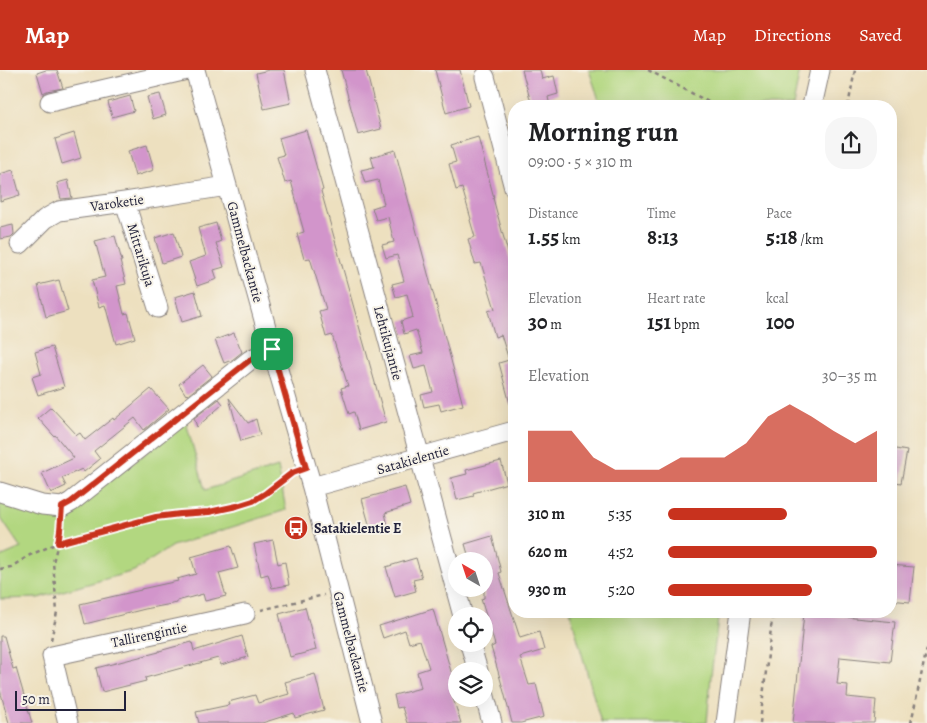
<!DOCTYPE html>
<meta charset="utf-8">
<style>
:root{--surface:#fff;--page:#f6f6f6;--text:#202124;--muted:#757577;--accent:#c8321e}
body{margin:0;font-family:Alegreya,serif;background:var(--page);color:var(--text);height:100vh;display:flex;flex-direction:column;font-size:19px;white-space:nowrap}
*{box-sizing:border-box;margin:0}
p{font-size:16px;color:var(--muted)}
.icon{flex:none;width:28px;height:28px;fill:none;stroke:currentColor;stroke-width:2;stroke-linecap:round;stroke-linejoin:round}
.map{position:relative;flex:1;overflow:hidden}
.side{position:absolute;left:508px;top:30px;width:389px;height:518px;display:flex;flex-direction:column;background:var(--surface);border-radius:20px;box-shadow:0 5px 20px #0002}
.side>*{flex:none}
.needle{width:32px;rotate:321deg}
.controls{position:absolute;left:448px;top:482px;display:grid;gap:10px}
.controls a{display:grid;place-items:center;width:45px;height:45px;border-radius:50%;background:var(--surface);box-shadow:0 5px 20px #0002;font-size:25px}
.scale{position:absolute;left:15px;bottom:12px;width:111px;box-sizing:border-box;padding-left:5px;border:2px solid #22223b;border-top:0;font-size:14px;line-height:18px;white-space:nowrap;color:#22223b;-webkit-text-stroke:4px #f7f3e8;paint-order:stroke}
.pin{position:absolute;display:grid;place-items:center;width:42px;height:42px;color:#fff;margin:-21px;border-radius:10px;box-shadow:0 2px 8px #0006}
.round{display:grid;place-items:center;flex:none;width:52px;height:52px;border-radius:20px;background:var(--page)}
.head{display:flex;align-items:center;justify-content:space-between;height:85px;padding:0 20px}
h1{font-size:28px;font-weight:700;line-height:38px}
.stats{display:grid;grid-template-columns:repeat(3,1fr);gap:8px;height:85px;padding:5px 20px}
.stats div{display:grid;align-content:center}
.stats b{font-size:21px;font-weight:700}
.stats small{font-size:14px;font-weight:400}
.stats p{font-size:14px}
.chart{height:140px;padding:10px 20px}
.chart p{display:flex;justify-content:space-between}
.chart svg{width:100%;height:90px;margin-top:5px;fill:var(--accent);opacity:.7}
ul{padding:0 20px;list-style:none;font-size:16px}
li{display:grid;grid-template-columns:80px 60px 1fr;align-items:center;height:38px}
li i{height:12px;border-radius:6px;background:var(--accent)}
header{display:flex;align-items:center;gap:30px;box-sizing:border-box;height:70px;padding:0 25px;background:var(--accent);color:#fff}
header strong{font-size:24px}
nav{display:flex;gap:28px;margin-inline-start:auto;font-size:18px}
.map>svg:first-child{display:block}
.green{fill:#b2d780;stroke:#6a7c5e}
.building{fill:#d295cb}
.lines{fill:none;stroke-linecap:round;stroke-linejoin:round}
.minor-casing{stroke:#88817d;stroke-width:21}
.path{stroke:#88817d;stroke-width:2.5;stroke-dasharray:4 4;stroke-linecap:butt}
.minor{stroke:#fff;stroke-width:19}
.route-casing{stroke:#fff;stroke-width:10}
.route{stroke:#c8321e;stroke-width:6}
.labels{text-anchor:middle;dominant-baseline:central;stroke-width:4;stroke-linejoin:round;paint-order:stroke}
.street-label{font-size:14px;fill:#22223b;stroke:#f7f3e8}
.poi-label{font-size:14px;font-weight:bold;fill:#22223b;stroke:#f7f3e8;text-anchor:start}
</style>
<header>
<strong>Map</strong>
<nav><a>Map</a><a>Directions</a><a>Saved</a></nav>
</header>
<div class="map">
<svg width="927" height="653" viewBox="0 0 927 653">
<rect width="100%" height="100%" fill="#f7f3e8"/>
<filter id="ink" filterUnits="userSpaceOnUse"><feTurbulence type="fractalNoise" baseFrequency=".02" numOctaves="2"/><feDisplacementMap in="SourceGraphic" scale="10" xChannelSelector="R" yChannelSelector="G"/><feConvolveMatrix kernelMatrix="1 2 1 2 8 2 1 2 1" color-interpolation-filters="sRGB"/></filter>
<filter id="wash" filterUnits="userSpaceOnUse"><feTurbulence type="fractalNoise" baseFrequency=".0096" numOctaves="4" result="noise"/><feDisplacementMap in="SourceGraphic" scale="20" xChannelSelector="R" yChannelSelector="G"/><feGaussianBlur stdDeviation="1.12" result="paint"/><feColorMatrix in="noise" values="0 0 0 0 0 0 0 0 0 0 0 0 0 0 0 0 0 1.4 0 .05"/><feComposite in="paint" operator="in"/></filter>
<g filter="url(#wash)">
<rect width="100%" height="100%" fill="#ede0bf"/>
<path class="green" d="M589 0H800L793 36H601Z
M186 352 205 420 278 397 286 440 172 476 134 501 38 528 0 529V487L21 478 0 447V431L50 446 69 442Z
M570 541H719L711 606 707 653H601Z"/>
<g id="blocks">
<path class="building" d="M46 0H57L63 18 47 21 43 23 37 3Z
M269 0H284L291 33 264 39 256 3Z
M341 0H366L381 59 358 65Z
M435 0H460L469 36 446 43Z
M522 0H540L542 9 554 6 558 24 548 27 550 36H532Z
M160 24 166 45 153 49 147 27Z
M130 26 134 41 112 47 108 32Z
M306 60 323 120 321 121 332 160 386 352 359 360 354 342 349 344 341 318 348 316 332 265 326 267 319 241 326 239 310 188 304 189 297 164 304 162 299 144H300L291 111 285 113 277 87 284 85 279 68Z
M74 63 81 88 62 94 55 69Z
M478 67 494 128H493L503 165 514 203V334H510L499 293 509 290 501 265 495 267 488 241 495 239 481 193 475 194 468 169 475 167 470 150 471 149 462 118 456 120 449 94 456 92 451 75Z
M147 75 154 100 135 106 128 81Z
M395 80 463 335 441 341 439 334 424 337 421 325 433 322 426 296 414 299 410 286 423 283 416 260 404 264 401 251 413 247 407 224 396 227 392 214 404 211 397 185 386 188 382 175 394 172 388 147 376 150 372 138 384 134 378 110 365 113 361 100 374 97 371 87Z
M13 100 20 125 0 131V104Z
M68 110 72 128 61 129 57 113Z
M216 153 221 171 216 173 224 197 214 200 217 209 197 216 189 192 206 186 198 158Z
M13 155 14 164 11 167 0 169V158Z
M174 162 181 187 162 193 155 168Z
M115 166 122 191H120L126 214 117 216 124 244 128 243 135 268 116 274 105 235 99 237 92 210 105 207 95 171Z
M59 210 68 241 46 247 38 215Z
M195 221 202 246 182 252 175 227Z
M234 263 242 282 232 290 224 293 215 270Z
M52 277 64 317 38 325 32 307 41 304 35 282Z
M203 295 212 306 188 325 187 324 186 325 179 314Z
M151 319 169 339 144 360 135 348 94 381 100 389 84 402 82 399 62 408 66 416 51 423 42 403 74 388 55 365 54 366 38 348 51 337 77 365 80 363 85 370 113 348 114 350Z
M229 328 248 353 256 349 260 365 241 371Z
M219 329 223 334 197 357 194 348Z
M890 378 907 381 901 413 890 411Z
M501 391 507 413 473 423 474 426 457 430 451 408 467 404 466 400Z
M405 417 410 435 385 443 388 456 371 461 362 429Z
M492 466 501 502 499 503 520 568 539 562 544 580 520 587 529 615 536 614 544 647 521 653H512L504 622 491 577 495 575 481 529 484 528V491H470L465 474Z
M273 470 278 494 285 492 289 515 272 518 268 504 261 506 254 474Z
M231 476 238 498 219 503 226 526 205 531 203 524 177 531V533L145 539 85 554 80 534 141 520V519L178 511 177 509 196 504 191 487Z
M416 488 422 508 413 510 416 521 395 527 386 497Z
M890 495 914 497 910 532 890 530Z
M305 537 316 580 290 587 279 544Z
M433 539 456 619 451 622 461 653H407L402 637 397 638 394 625 421 618 417 602 429 598 420 570 409 573 405 560 383 568 379 556Z
M804 543 895 552 890 592 840 587 837 614 848 615 847 627 876 630 874 653H793Z
M0 566H4L13 599 16 598 32 653H9L0 620Z
M242 566 248 587 221 595 218 588 145 608 146 611 102 622 96 598 159 582V581L192 572 194 581Z
M315 604 324 640 295 648 294 643 262 653H199L196 642 229 635 228 632 255 625 258 633 289 624 285 612Z"/>
</g>
</g>
<g filter="url(#ink)">
<use href="#blocks" fill-opacity="0" stroke="#88817d" stroke-width="1"/>
<g class="lines">
<g class="minor-casing">
<path id="minor" d="M195 0 272 279 312 417 372 653
M315 0 463 546
M485 7 514 118
M50 32 187 0
M812 36 820 0
M125 132 158 238
M20 174 45 149 59 141 125 132 227 116
M312 417 514 361
M0 422 42 435 62 437 71 432 250 290 272 279
M470 574 478 601
M484 623 492 653
M68 653 52 586 245 544
M726 653 741 541"/>
</g>
<path class="path" d="M648 0 716 36
M848 36 855 0
M0 499 11 497 30 485 58 473 124 455 156 447 180 444 209 442 237 436 253 431 266 423 292 404
M261 540 324 525
M51 570 57 542 53 492 58 473 61 452
M760 653 773 541
M911 653 927 578"/>
<use href="#minor" class="minor"/>
</g>
</g>
<g class="lines" filter="url(#ink)">
<g class="route-casing">
<path id="route" d="M272 279 306 398 292 403 266 423 253 431 237 436 209 442 180 444 156 447 58 473 60 460 62 437 71 432 250 290Z"/>
</g>
<use href="#route" class="route"/>
</g>
<defs>
<g id="bus-disc" transform="scale(1.25)"><circle r="9.5" fill="#c8321e" stroke="#f7f3e8"/><path d="M-5-6H5V4H4V6H2V4H-2V6H-4V4H-5ZM-3.5-4V0h7V-4ZM-3.5 1.2v1.5H-2V1.2ZM2 1.2v1.5H3.5V1.2Z" fill="#fff"/></g>
</defs>
<g fill-rule="evenodd">
<use href="#bus-disc" x="296" y="458"/>
</g>
<g class="labels">
<g class="street-label">
<text transform="translate(117 133) rotate(-8)">Varoketie</text>
<text transform="translate(245 182) rotate(75)">Gammelbackantie</text>
<text transform="translate(141 185) rotate(73)">Mittarikuja</text>
<text transform="translate(388 273) rotate(75)">Lehtikujantie</text>
<text transform="translate(413 390) rotate(-16)">Satakielentie</text>
<text transform="translate(149 565) rotate(-12)">Tallirengintie</text>
<text transform="translate(351 572) rotate(75)">Gammelbackantie</text>
</g>
<g class="poi-label">
<text x="314" y="458">Satakielentie E</text>
</g>
</g>
</svg>
<div class="controls">
<a><svg class="needle" viewBox="-14 -14 28 28"><path d="M0-13l5 13h-10z" fill="#e53935"/><path d="M0 13l5-13h-10z" fill="#757577"/></svg></a>
<a><svg class="icon" aria-label="locate" viewBox="0 0 24 24"><circle cx="12" cy="12" r="6"/><path d="M12 2v4M12 18v4M2 12h4M18 12h4"/></svg></a>
<a><svg class="icon" aria-label="layers" viewBox="0 0 24 24"><path d="M12 4l9 5-9 5-9-5zM3 14l9 5 9-5"/></svg></a>
</div>
<div class="scale">50 m</div>
<div class="pin" style="left:272px;top:279px;background:#1e9e55"><svg class="icon" aria-label="arrive" viewBox="0 0 24 24"><path d="M6 21V4h12l-3 4 3 4H6"/></svg></div>
<section class="side">
<div class="head"><div><h1>Morning run</h1><p>09:00 · 5 × 310 m</p></div><a class="round"><svg class="icon" aria-label="share" viewBox="0 0 24 24"><path d="M12 15V3M7 8l5-5 5 5M5 13v7h14v-7"/></svg></a></div>
<div class="stats">
<div><p>Distance</p><b>1.55<small> km</small></b></div>
<div><p>Time</p><b>8:13</b></div>
<div><p>Pace</p><b>5:18<small> /km</small></b></div>
</div>
<div class="stats">
<div><p>Elevation</p><b>30<small> m</small></b></div>
<div><p>Heart rate</p><b>151<small> bpm</small></b></div>
<div><p>kcal</p><b>100</b></div>
</div>
<div class="chart"><p><span>Elevation</span>30–35 m</p>
<svg viewBox="0 0 160 44" preserveAspectRatio="none"><path d="M0 44V19L10 19L20 19L30 32L40 38L50 38L60 38L70 32L80 32L90 32L100 25L110 12L120 6L130 12L140 19L150 25L160 19V44z"/></svg>
</div>
<ul>
<li><b>310 m</b>5:35<i style="width:57%"></i></li>
<li><b>620 m</b>4:52<i style="width:100%"></i></li>
<li><b>930 m</b>5:20<i style="width:69%"></i></li>
</ul>
</section>
</div>
